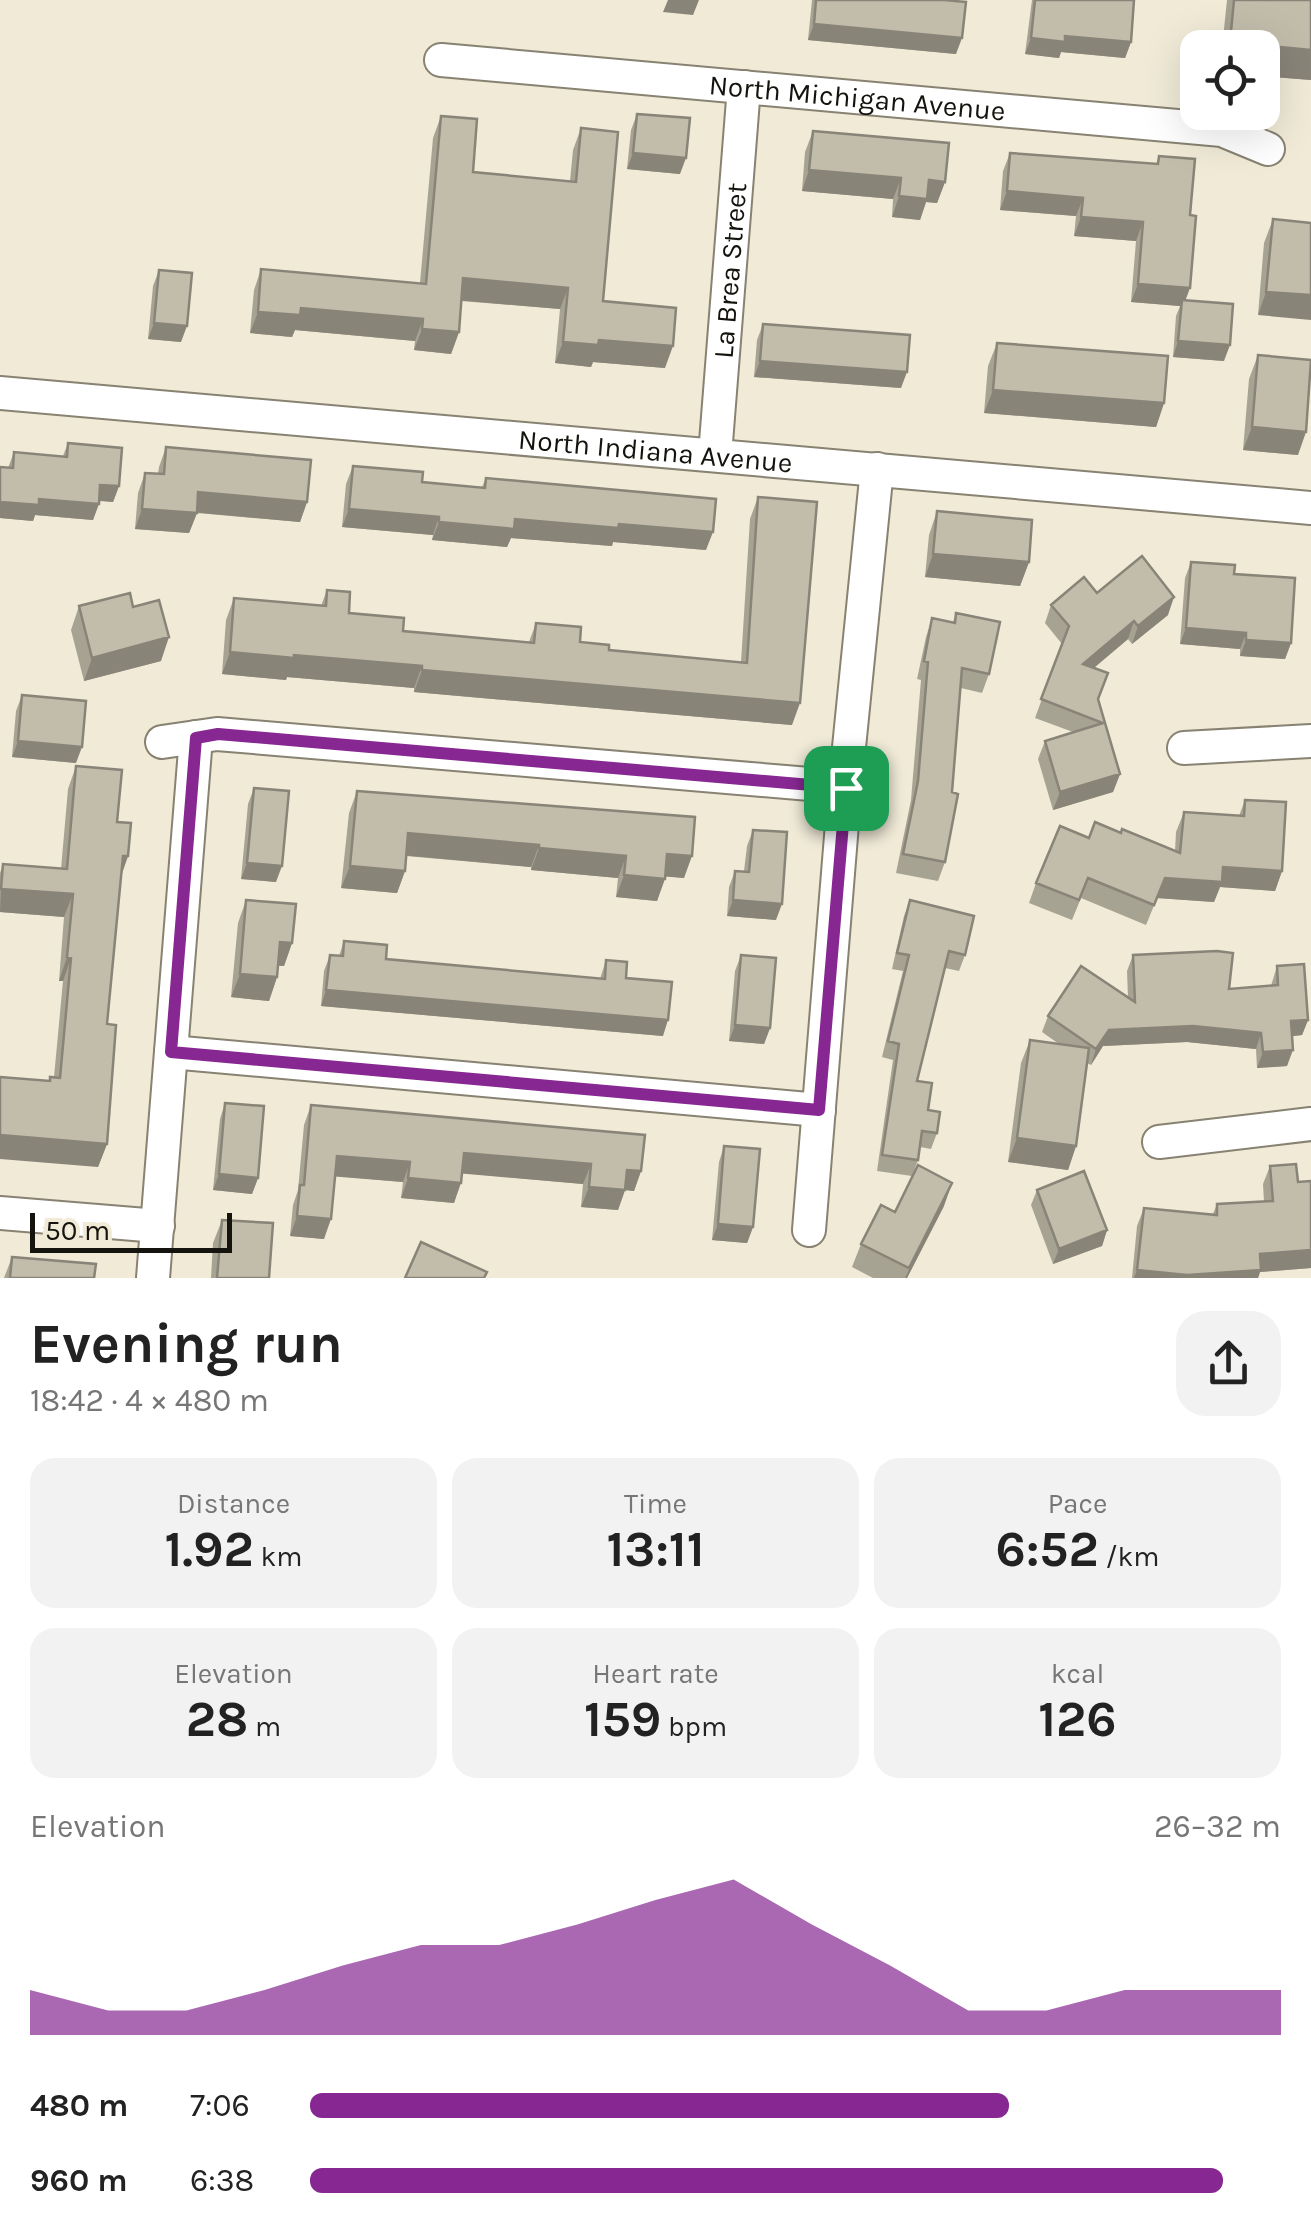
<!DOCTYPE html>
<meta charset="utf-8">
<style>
:root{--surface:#fff;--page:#f2f2f2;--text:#222;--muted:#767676;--accent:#872892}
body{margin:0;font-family:Karla,sans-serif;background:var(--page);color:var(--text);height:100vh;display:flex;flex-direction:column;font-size:38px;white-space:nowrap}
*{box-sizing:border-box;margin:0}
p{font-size:32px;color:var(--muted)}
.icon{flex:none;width:55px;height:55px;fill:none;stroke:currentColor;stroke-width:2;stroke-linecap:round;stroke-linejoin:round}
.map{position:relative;height:1278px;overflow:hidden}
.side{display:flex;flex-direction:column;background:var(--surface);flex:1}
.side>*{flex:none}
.tools{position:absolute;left:1180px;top:30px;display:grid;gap:20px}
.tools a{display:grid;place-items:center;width:100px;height:100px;border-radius:20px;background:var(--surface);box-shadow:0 10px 40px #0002;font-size:50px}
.scale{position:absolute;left:30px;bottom:25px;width:202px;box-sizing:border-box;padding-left:10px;border:5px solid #15130d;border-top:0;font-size:28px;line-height:35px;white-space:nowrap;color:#15130d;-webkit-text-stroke:8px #f0ead7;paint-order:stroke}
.pin{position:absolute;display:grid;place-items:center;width:85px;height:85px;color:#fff;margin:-42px;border-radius:20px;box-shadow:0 5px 15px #0006}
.round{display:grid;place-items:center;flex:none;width:105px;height:105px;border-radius:30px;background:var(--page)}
.head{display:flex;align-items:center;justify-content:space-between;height:170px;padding:0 30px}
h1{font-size:55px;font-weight:700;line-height:75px}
.stats{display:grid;grid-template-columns:repeat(3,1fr);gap:15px;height:170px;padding:10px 30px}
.stats div{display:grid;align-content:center;border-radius:25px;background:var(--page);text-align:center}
.stats b{font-size:50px;font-weight:700}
.stats small{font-size:28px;font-weight:400}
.stats p{font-size:28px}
.chart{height:280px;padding:20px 30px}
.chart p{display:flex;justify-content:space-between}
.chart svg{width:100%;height:180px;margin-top:10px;fill:var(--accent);opacity:.7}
ul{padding:0 30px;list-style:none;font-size:32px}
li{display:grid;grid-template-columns:160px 120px 1fr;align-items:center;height:75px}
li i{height:25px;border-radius:12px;background:var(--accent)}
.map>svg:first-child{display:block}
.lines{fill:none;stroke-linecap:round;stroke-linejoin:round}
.minor-casing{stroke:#878271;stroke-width:36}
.minor{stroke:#fff;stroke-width:32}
.wall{fill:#a7a393}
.shaded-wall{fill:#888478}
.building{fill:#c2bdab;stroke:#888478;stroke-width:2.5}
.route-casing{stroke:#fff;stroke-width:20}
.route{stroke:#872892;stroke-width:12}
.labels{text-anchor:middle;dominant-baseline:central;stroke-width:8;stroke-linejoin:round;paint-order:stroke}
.street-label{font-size:28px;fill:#15130d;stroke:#f0ead7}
</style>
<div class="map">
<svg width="1311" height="1278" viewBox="0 0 1311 1278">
<rect width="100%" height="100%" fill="#f0ead7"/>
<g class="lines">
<g class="minor-casing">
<g id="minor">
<path id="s1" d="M441 60 1222 130 1268 149"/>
<path id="s2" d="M0 393 1311 508"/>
<path id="s3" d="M715 455 744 87"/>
<path d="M162 742 217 734 845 787"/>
<path d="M1184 748 1311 741"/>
<path d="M171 1052 819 1110"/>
<path d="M1159 1142 1311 1124"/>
<path d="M0 1213 158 1226"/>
<path d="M809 1230 845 787 877 469"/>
<path d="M153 1278 196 737"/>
</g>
</g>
<use href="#minor" class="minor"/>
</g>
<path class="wall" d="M812 0H944L956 54 808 40Z
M1032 0H1134L1131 42 1125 58 1061 52 1059 58 1025 54Z
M1227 0H1311V80L1262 76V48H1222Z
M637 114 680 174 627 169 631 130Z
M441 116 473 172 570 181 573 150 581 128 603 301 665 368 593 362 591 367 555 363 560 309 461 301 459 332 451 354 414 350 415 341 295 330 292 337 250 333 254 290 261 269 420 283 433 138Z
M813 131 945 182 937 203 926 202 920 220 892 217 893 199 802 191 805 152Z
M1010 153 1156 164 1159 156 1190 215 1185 300 1224 361 1173 357 1176 316 1180 306 1131 302 1136 241 1074 236 1076 216 1000 210 1003 171Z
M1273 219 1311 223 1258 315 1264 243Z
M159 270 181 342 148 339 153 286Z
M763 324 901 388 754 377 757 340Z
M997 343 1164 403 1156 427 984 413 988 366Z
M1258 355 1298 455 1243 450 1249 379Z
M68 443 119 486 113 502 99 501 93 520 35 515 33 521 0 518V467L8 468 14 452 63 456Z
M166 447 307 502 300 522 197 513 189 533 135 529 138 493 145 473 158 474 159 467Z
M353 466 422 482 482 487 486 478 706 550 613 542 612 546 511 538 507 547 432 540 433 535 342 527 346 484Z
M758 497 792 725 414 692V688L287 677 286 680 222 674 226 620 234 598 321 606 327 590 349 613 403 631 529 642 536 623 580 642 609 650 741 662 750 519Z
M937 511 1029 562 1020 586 925 577 929 535Z
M1191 562 1234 574 1291 643 1285 659 1240 656V649L1180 644 1185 578Z
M1097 593 1168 615 1132 644 1128 639 1094 668 1098 700 1120 774 1113 792 1053 810 1038 759 1045 741 1073 732 1035 718 1062 644 1045 623 1051 605Z
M79 606 133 607 161 661 84 681 71 630Z
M956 613 989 674 982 693 961 688 945 862 938 881 896 873 911 800 921 680 917 679 926 637 932 618 953 622Z
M22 695 76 763 12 757 16 711Z
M76 766 117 822 128 856 121 876 107 1024V1144L98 1167 49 1081 50 1077H54L63 981H59L64 917 0 912V873L3 864 61 869 68 789Z
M254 788 276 882 241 879 248 804Z
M357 791 695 817 684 878 665 876 657 901 616 897 618 878 531 870V867L406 856 405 871 397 893 341 888 349 813Z
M1245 800 1282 871 1275 891 1220 887 1214 902 1157 898 1146 925 1081 898 1072 920 1029 903 1036 883 1089 838 1121 833 1175 851 1176 832 1184 812 1239 816Z
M753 830 776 920 727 916 729 887 735 871H744L747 846Z
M246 900 292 943 284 966H278L277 977 269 1001 231 997 238 923Z
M910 900 965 955 959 971 945 968 917 1081 937 1133 931 1149 920 1147 918 1160 912 1176 877 1171 893 1060 882 1057 903 971 892 969 904 916Z
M344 941 386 959 600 979 606 960 626 978 663 1036 321 1006 324 971 330 955 339 956Z
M741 955 770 1028 764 1044 729 1041 735 971Z
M1133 955 1229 989 1271 986 1277 966 1308 1020 1302 1035 1292 1036 1287 1066 1257 1068 1256 1049 1187 1042 1103 1046 1091 1065 1087 1063 1076 1146 1068 1170 1008 1162 1021 1063 1030 1040 1059 1044 1042 1032 1048 1016 1128 998 1127 971Z
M225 1103 258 1178 252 1194 213 1190 220 1119Z
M311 1105 641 1171 634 1191 625 1190 618 1210 581 1207 583 1184 462 1173 454 1203 401 1198 403 1182 335 1176 324 1239 290 1236 293 1205 298 1190 304 1125Z
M724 1146 753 1227 747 1243 712 1240 719 1162Z
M1270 1166 1298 1182 1311 1181V1268L1260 1272 1258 1278H1132L1137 1226 1144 1208 1213 1214 1217 1204 1264 1202 1263 1184Z
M1037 1190 1107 1230 1102 1246 1053 1264 1031 1205Z
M944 1206 907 1278H873L852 1267 861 1244 895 1212Z
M222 1220 269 1278H211L213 1243Z
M12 1257 94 1278H4Z"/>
<path class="shaded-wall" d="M668 0H699L693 15 663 12Z
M814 24 962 38 956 54 808 40Z
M1065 36 1131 42 1125 58 1061 52 1059 58 1025 54 1031 38Z
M1230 42 1311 50V80L1262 76V48H1228Z
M633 153 686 158 680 174 627 169Z
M809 170 901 178 893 199 802 191Z
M929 180 945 182 937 203 926 202 920 220 892 217 899 196Z
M1007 191 1083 198 1076 216 1000 210Z
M1081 217 1143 222 1136 241 1074 236Z
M463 278 568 288 560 309 455 300Z
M1138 284 1190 288 1183 307 1182 300 1180 306 1131 302Z
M1266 292 1311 295V320L1258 315Z
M301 308 423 319 415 341 295 330 292 337 250 333 258 312Z
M154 323 187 326 181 342 148 339Z
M422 329 459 332 451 354 414 350Z
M599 340 673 346 665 368 593 362 591 367 555 363 563 342Z
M1178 341 1230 345 1224 361 1173 357Z
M760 361 907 372 901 388 754 377Z
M993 390 1164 403 1156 427 984 413Z
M1252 427 1306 432 1298 455 1243 450Z
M100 485 119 486 113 502 94 500Z
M198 492 307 502 300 522 191 512Z
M39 499 99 504 93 520 35 515 33 521 0 518V502Z
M142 509 197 513 189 533 135 529Z
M349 509 439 517 433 535 342 527Z
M515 519 619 524 713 532 706 550 613 542 612 546 511 538 507 547 432 540 439 522Z
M933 554 1029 562 1020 586 925 577Z
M1174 597 1168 615 1132 644 1138 626Z
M1134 621 1128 639 1077 682 1083 664Z
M1186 628 1246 633 1240 649 1180 644Z
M169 637 161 661 84 681 92 658Z
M1246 640 1291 643 1285 659 1240 656Z
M230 652 294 655 422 666 414 688 287 677 286 680 222 674Z
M422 670 800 703 792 725 414 692Z
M18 741 82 747 76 763 12 757Z
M1120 774 1113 792 1053 810 1060 792Z
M408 833 539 845 531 867 400 855Z
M539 848 626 856 618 878 531 870Z
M667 854 692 856 684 878 659 876Z
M123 856H128L120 879Z
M247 863 282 866 276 882 241 879Z
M350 866 405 871 397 893 341 888Z
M1223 867 1282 871 1275 891 1220 887 1214 902 1157 898 1146 925 1165 878Z
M624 875 665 879 657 901 616 897Z
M1 889 73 894 64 917 0 912Z
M733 900 782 904 776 920 727 916Z
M280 942 292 943 284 966 272 965Z
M67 957 71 958 63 981H59Z
M240 974 277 977 269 1001 231 997Z
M326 990 668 1020 663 1036 321 1006Z
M1308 1020 1302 1035 1285 1037 1291 1021Z
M735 1025 770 1028 764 1044 729 1041Z
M1193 1026 1261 1033 1256 1049 1187 1042 1103 1046 1091 1065 1096 1049 1109 1030Z
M1293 1050 1287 1066 1257 1068 1263 1052Z
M0 1135 107 1144 98 1167 0 1159Z
M1017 1138 1076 1146 1068 1170 1008 1162Z
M464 1153 591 1164 583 1184 456 1173Z
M337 1156 410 1162 403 1182 329 1176Z
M627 1170 641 1171 634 1191 625 1190 618 1210 581 1207 589 1187Z
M219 1174 258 1178 252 1194 213 1190Z
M408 1178 461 1183 454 1203 401 1198Z
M952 1183 944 1206 907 1278H905Z
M297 1216 331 1219 324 1239 290 1236Z
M718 1224 753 1227 747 1243 712 1240Z
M1107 1230 1102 1246 1053 1264 1059 1249Z
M1311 1250V1268L1260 1272 1258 1278H1134L1137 1270 1260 1254Z"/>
<path class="building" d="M816 0H944L966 2 962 38 814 24Z
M1035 0H1134L1131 42 1065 36V42L1031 38Z
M1234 0H1311V50L1230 42Z
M637 114 690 118 686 158 633 153Z
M441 116 477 119 473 172 576 182 581 128 618 132 603 301 676 308 673 346 599 340 598 345 563 342 568 288 463 278 459 332 422 329 423 319 301 308 300 315 258 312 261 269 426 284Z
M813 131 949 143 945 182 929 180 927 199 899 196 901 178 809 170Z
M1010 153 1158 164 1159 156 1195 159 1190 215 1196 216 1190 288 1138 284 1143 222 1081 217 1083 198 1007 191Z
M1273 219 1311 223V295L1266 292Z
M159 270 192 273 187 326 154 323Z
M1182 300 1233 304 1230 345 1178 341Z
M763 324 910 335 907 372 760 361Z
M997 343 1168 356 1164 403 993 390Z
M1258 355 1311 360 1306 432 1252 427Z
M68 443 122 448 119 486 100 485 99 504 39 499V505L0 502V467L13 468 14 452 67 457Z
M166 447 311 460 307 502 198 492 197 513 142 509 145 473 164 474Z
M353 466 423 472 422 482 485 488 486 478 716 499 713 532 619 524 618 528 515 519 514 529 439 522V517L349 509Z
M758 497 817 502 800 703 422 670V666L294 655V658L230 652 234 598 326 606 327 590 350 592 349 613 404 618 403 631 534 643 536 623 581 627 580 642 609 645V650L747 663Z
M937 511 1032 520 1029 562 933 554Z
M1142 556 1174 597 1138 626 1134 621 1083 664 1108 673 1098 699 1120 774 1060 792 1045 741 1103 723 1041 699 1069 626 1051 605 1084 577 1097 593Z
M1191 562 1235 565 1234 574 1295 578 1291 643 1246 640V633L1186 628Z
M130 593 133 607 159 600 169 637 92 658 79 606Z
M956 613 1000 622 989 674 962 668 952 792 958 794 945 862 903 854 918 781 928 662 924 661 932 618 955 623Z
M22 695 86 701 82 747 18 741Z
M76 766 122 770 117 822 131 823 128 856H123L107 1024 116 1025 107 1144 0 1135V1077L50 1081V1077L60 1078 71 958 67 957 73 894 1 889 3 864 67 869Z
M254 788 289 791 282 866 247 863Z
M357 791 695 817 692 856 667 854 665 879 624 875 626 856 539 848V845L408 833 405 871 350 866Z
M1245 800 1286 802 1282 871 1223 867 1222 882 1165 878 1154 905 1088 878 1079 900 1036 883 1060 826 1089 838 1095 822 1121 833 1122 829 1180 853 1184 812 1244 816Z
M753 830 787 832 782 904 733 900 735 871 749 872Z
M246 900 296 904 292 943 280 942 277 977 240 974Z
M910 900 974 916 965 955 949 951 917 1081 932 1083 928 1110 940 1112 937 1133 922 1131 918 1160 882 1155 899 1044 888 1041 909 955 897 953Z
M344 941 387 945 386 959 605 979 606 960 627 962 626 978 672 982 668 1020 326 990 330 955 343 956Z
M1217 951 1233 953 1229 989 1278 985 1277 966 1304 964 1308 1020 1291 1021 1293 1050 1263 1052 1261 1033 1193 1026 1109 1030 1096 1049 1048 1016 1081 966 1135 1002 1133 955Z
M741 955 776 958 770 1028 735 1025Z
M1030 1040 1089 1048 1076 1146 1017 1138Z
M225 1103 264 1106 258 1178 219 1174Z
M311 1105 645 1135 641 1171 627 1170 625 1190 589 1187 591 1164 464 1153 461 1183 408 1178 410 1162 337 1156 331 1219 297 1216 300 1185H304Z
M724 1146 760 1149 753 1227 718 1224Z
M1296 1164 1298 1182 1311 1181V1250L1260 1254 1261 1270 1187 1275 1137 1270 1144 1208 1217 1215V1204L1273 1201 1270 1166Z
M918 1165 952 1183 909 1268 861 1244 881 1205 895 1212Z
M1084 1171 1107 1230 1059 1249 1037 1190Z
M222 1220 273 1223 269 1278H217Z
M421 1242 487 1272 484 1278H405Z
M12 1257 96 1264 94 1278H10Z"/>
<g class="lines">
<g class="route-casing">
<path id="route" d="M218 734 846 788 819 1110 171 1052 196 738Z"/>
</g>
<use href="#route" class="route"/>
</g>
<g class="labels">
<g class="street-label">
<text stroke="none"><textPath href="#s1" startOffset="418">North Michigan Avenue</textPath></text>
<text stroke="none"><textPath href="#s3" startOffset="185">La Brea Street</textPath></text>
<text stroke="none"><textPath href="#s2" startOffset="658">North Indiana Avenue</textPath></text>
</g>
</g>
</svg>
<div class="tools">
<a><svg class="icon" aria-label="locate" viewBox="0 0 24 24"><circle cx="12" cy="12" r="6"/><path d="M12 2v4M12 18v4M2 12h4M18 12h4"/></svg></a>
</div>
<div class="scale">50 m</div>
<div class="pin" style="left:846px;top:788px;background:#1e9e55"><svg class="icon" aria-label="arrive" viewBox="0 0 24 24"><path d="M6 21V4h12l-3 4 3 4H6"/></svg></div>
</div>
<section class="side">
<div class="head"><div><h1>Evening run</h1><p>18:42 · 4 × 480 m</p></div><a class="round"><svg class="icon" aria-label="share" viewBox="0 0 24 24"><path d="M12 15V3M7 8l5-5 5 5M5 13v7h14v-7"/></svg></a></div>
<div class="stats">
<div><p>Distance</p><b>1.92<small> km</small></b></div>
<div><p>Time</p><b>13:11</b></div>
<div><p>Pace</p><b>6:52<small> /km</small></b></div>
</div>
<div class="stats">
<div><p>Elevation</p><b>28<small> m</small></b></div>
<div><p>Heart rate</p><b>159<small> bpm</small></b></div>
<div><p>kcal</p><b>126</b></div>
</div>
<div class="chart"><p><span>Elevation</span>26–32 m</p>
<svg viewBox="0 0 160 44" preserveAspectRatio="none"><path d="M0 44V33L10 38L20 38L30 33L40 27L50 22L60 22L70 17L80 11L90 6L100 17L110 27L120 38L130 38L140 33L150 33L160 33V44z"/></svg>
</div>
<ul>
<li><b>480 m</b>7:06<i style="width:72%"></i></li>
<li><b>960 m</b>6:38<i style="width:94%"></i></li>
</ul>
</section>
